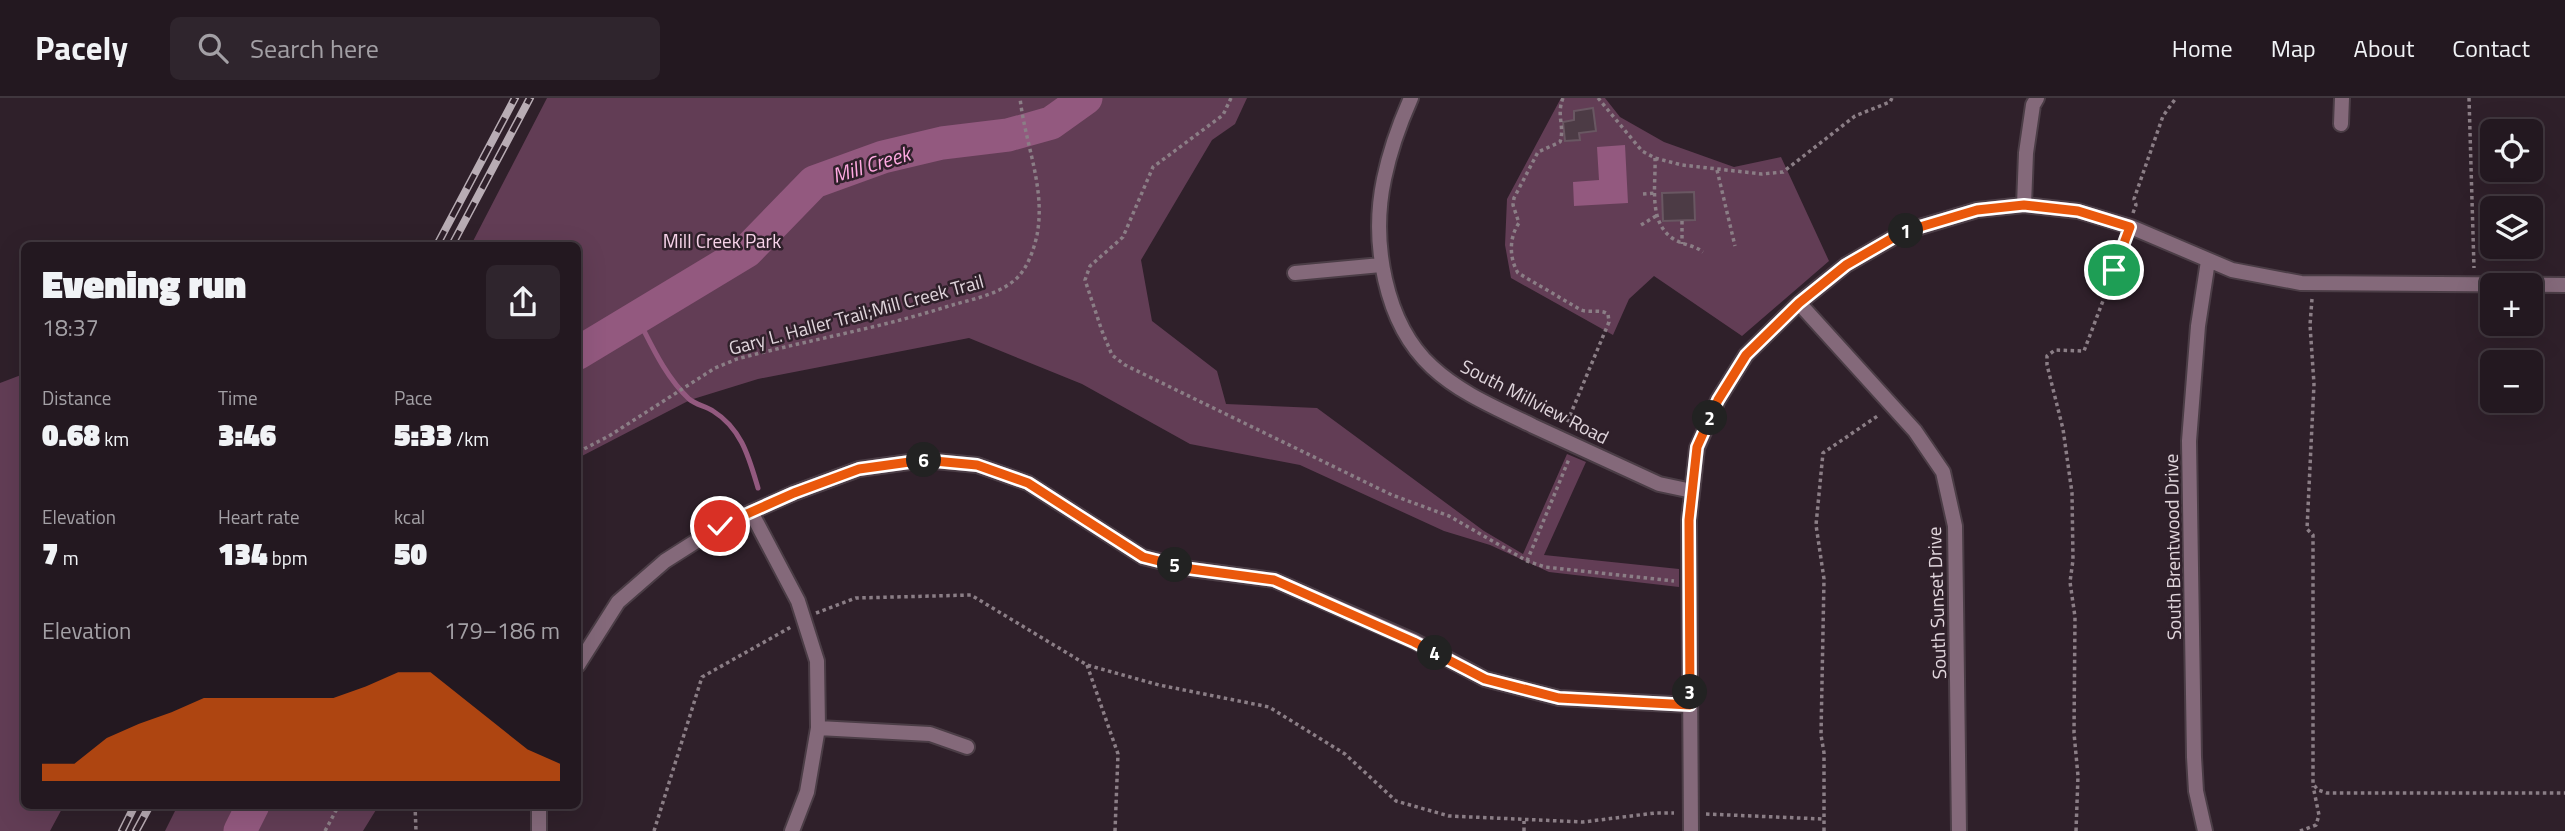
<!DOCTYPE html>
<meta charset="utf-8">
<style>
:root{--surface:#231820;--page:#2f252d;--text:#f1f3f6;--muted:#a3a0a5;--line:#40373e;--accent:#ea580c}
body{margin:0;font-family:"Titillium Web",sans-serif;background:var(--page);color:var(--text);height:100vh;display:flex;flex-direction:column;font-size:26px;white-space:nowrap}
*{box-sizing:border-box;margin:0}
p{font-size:23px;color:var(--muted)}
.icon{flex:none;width:38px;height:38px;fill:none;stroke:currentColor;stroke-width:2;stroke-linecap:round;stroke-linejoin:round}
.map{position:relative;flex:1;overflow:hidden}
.details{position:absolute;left:21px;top:144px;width:560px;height:567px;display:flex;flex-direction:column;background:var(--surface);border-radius:10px;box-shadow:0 7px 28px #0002,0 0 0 2px var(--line)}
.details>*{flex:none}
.buttons{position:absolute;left:2480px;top:21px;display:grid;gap:14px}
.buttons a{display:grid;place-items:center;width:63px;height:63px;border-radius:10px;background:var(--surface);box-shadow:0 7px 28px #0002,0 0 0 2px var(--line);font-size:35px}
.pin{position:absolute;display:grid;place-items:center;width:60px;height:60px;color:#fff;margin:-30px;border:4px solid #fff;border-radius:50%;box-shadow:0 2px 7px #0007}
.km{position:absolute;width:35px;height:35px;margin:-18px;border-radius:50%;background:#222;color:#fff;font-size:19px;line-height:35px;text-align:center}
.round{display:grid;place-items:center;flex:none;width:74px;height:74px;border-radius:10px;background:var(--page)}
.head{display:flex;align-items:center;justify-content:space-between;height:119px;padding:0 21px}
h1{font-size:38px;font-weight:800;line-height:52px}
.metrics{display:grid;grid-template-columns:repeat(3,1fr);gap:10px;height:119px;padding:7px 21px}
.metrics div{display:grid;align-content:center}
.metrics b{font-size:30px;font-weight:800}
.metrics small{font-size:19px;font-weight:400}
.metrics p{font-size:19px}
.chart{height:196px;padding:14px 21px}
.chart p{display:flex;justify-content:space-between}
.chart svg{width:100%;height:126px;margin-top:7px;fill:var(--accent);opacity:.7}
header{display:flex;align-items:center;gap:42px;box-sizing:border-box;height:98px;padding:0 35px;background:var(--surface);border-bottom:2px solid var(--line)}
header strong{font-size:33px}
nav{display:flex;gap:38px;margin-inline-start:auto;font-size:24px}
.search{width:490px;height:63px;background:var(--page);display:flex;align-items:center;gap:18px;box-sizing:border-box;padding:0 24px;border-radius:10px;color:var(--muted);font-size:26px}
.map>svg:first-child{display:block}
.green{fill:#623d55}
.water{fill:#93597f}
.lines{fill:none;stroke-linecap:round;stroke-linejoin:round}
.stream{stroke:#93597f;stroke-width:5}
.river{stroke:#93597f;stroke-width:33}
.building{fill:#4c3b45;stroke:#695762;stroke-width:2}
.minor-casing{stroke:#4b3d46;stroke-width:18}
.path{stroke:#8b7e86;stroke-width:3.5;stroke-dasharray:3.5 3.5;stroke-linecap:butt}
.minor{stroke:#84697a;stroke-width:14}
.rail-casing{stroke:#b8acb4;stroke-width:8}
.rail{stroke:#2f202a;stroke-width:5;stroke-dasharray:16;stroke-linecap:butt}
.route-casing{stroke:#fff;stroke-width:14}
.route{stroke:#ea580c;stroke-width:9}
.labels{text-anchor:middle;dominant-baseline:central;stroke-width:5;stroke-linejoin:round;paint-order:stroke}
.park-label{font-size:19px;fill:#f7d3e9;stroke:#2f202a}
.street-label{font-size:19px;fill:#e0d5dc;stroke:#2f202a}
.water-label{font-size:21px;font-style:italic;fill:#ffa9e1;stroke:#2f202a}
</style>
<header>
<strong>Pacely</strong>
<div class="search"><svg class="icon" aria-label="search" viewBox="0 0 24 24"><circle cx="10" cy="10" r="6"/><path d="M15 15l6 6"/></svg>Search here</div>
<nav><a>Home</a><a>Map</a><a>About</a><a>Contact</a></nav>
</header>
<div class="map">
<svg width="2565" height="733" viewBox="0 0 2565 733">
<rect width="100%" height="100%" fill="#2f202a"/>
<path class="green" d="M547 0H1247L1235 26 1212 42 1141 162 1152 223 1217 273 1226 306 1317 310 1484 433 1523 456 1567 356 1586 364 1544 457 1679 471V489L1549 474 1490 447 1444 433 1300 367 1190 346 1082 286 969 240 758 281 690 302 580 359 582 366 578 371V147H471Z
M1561 0H1605L1620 19 1664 44 1734 69 1781 59 1829 163 1742 238 1654 178 1629 201 1613 237 1511 180 1505 147 1507 101Z
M21 277 24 279V707H64L50 733H0V285Z
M178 707H379L363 733H165Z"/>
<path class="water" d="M1625 47 1628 105 1574 108 1573 84 1599 82 1597 49Z"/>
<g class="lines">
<path class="stream" d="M637 219C652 248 665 278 689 301 696 307 706 308 713 313 742 331 749 360 758 390"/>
<path class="river" d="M578 255 747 153 814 84 883 59 942 45 1008 37 1051 25 1086 0
M240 733 253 707"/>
</g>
<path class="building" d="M1593 10 1596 33 1579 35 1580 42 1565 43 1563 24 1574 22V13Z
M1694 94 1695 122 1663 123 1662 95Z"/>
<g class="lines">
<g class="minor-casing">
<path id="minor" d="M1411 0C1399 27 1390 52 1384 81 1371 143 1384 225 1432 269 1461 296 1499 311 1533 328 1575 347 1617 367 1659 386L1692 393
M2341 26 2342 0
M2024 107 2026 55 2033 7 2037 0
M1295 175 1381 167
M1799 205 1915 333 1943 374 1955 428 1959 733
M751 414 798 503 817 563 818 630 807 694 792 733
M578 567 618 504 665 463 720 428 794 395 859 371 924 362 977 367 1028 385 1143 459 1191 471 1274 482 1414 543 1485 581 1559 600 1690 607
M818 630 930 636 967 649
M539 707V733
M1691 733 1689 422 1697 350 1718 302 1746 257 1799 205 1846 167 1903 134 1977 112 2024 107 2078 113 2131 129 2232 172 2301 185 2565 187
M2205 733 2196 693 2194 659 2189 343 2198 228 2208 163"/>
</g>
<path class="path" d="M1231 0 1223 17 1153 69 1123 139 1090 168 1085 182 1102 233 1112 257 1125 267 1392 397 1449 418 1527 463 1545 469 1674 483
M1563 0C1556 17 1565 29 1560 44L1538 54 1514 100 1513 107 1519 125C1509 139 1509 160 1518 175L1581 212C1590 215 1601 211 1608 216L1609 224 1566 327
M1598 0 1642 53 1655 60 1682 67 1762 76 1783 74 1855 18 1890 4 1892 0
M2469 0 2474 170
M1655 60C1656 87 1648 123 1672 140 1682 147 1694 147 1703 154
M1717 72 1735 148
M1643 96 1655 95
M2133 115 2136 107 2134 101 2163 18 2176 0
M1682 123V146
M1641 127 1656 118
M2312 201 2310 227 2314 286 2307 431 2313 437V686L2318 692 2327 695H2565
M578 354 609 338 715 270 737 261C808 242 880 230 949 208 972 201 999 197 1017 180 1028 169 1034 151 1037 137 1046 90 1025 46 1020 0
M1527 463 1569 361
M816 515 856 500 971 497 1087 567 1159 587 1269 609 1345 656 1396 703 1449 718 1583 724 1655 715H1674
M1087 567 1118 656 1115 733
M415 707 416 733
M1706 716 1823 721
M325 733 339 707
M654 733 702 579 791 529
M1524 733V723
M1824 733V655L1821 637 1824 481 1816 427 1823 355 1879 317
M2076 733 2078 678 2074 635 2075 519 2070 484 2073 462 2072 395 2063 331 2047 267V258L2055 252 2084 253 2126 142
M2300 733 2316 727 2319 717 2313 688"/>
<use href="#minor" class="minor"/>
<g class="rail-casing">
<path id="rail" d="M437 147 515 0
M452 147 530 0
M122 733 135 707
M136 733 150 707"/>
</g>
<use href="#rail" class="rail"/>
</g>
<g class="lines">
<g class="route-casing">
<path id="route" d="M720 428 794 395 859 371 924 362 977 367 1028 385 1143 459 1191 471 1274 482 1414 544 1485 581 1559 600 1690 607 1689 422 1697 349 1718 302 1746 257 1799 205 1846 167 1903 134 1977 112 2024 107 2078 113 2130 129 2114 172"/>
</g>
<use href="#route" class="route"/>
</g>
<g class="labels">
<g class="park-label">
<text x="722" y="142">Mill Creek Park</text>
</g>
<g class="street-label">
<text transform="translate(856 216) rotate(-15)">Gary L. Haller Trail;Mill Creek Trail</text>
<text transform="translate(1535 303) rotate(27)">South Millview Road</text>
<text transform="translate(2172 449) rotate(-91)">South Brentwood Drive</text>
<text transform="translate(1936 505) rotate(-92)">South Sunset Drive</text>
</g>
<g class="water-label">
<text transform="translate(871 66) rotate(-17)">Mill Creek</text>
</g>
</g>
</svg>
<div class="buttons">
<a><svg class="icon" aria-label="locate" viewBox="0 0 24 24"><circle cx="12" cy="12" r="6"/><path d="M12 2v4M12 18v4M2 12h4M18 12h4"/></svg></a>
<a><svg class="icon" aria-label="layers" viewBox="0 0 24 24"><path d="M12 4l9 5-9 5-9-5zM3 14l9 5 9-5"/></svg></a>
<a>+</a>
<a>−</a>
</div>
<div class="pin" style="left:2114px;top:172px;background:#1e9e55"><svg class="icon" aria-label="arrive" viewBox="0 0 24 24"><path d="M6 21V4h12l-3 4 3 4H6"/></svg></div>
<div class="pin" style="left:720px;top:428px;background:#d93025"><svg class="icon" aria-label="check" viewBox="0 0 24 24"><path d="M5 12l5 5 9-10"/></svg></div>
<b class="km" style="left:1906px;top:133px">1</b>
<b class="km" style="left:1710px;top:320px">2</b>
<b class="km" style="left:1690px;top:594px">3</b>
<b class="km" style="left:1435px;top:555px">4</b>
<b class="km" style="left:1175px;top:467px">5</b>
<b class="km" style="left:924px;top:362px">6</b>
<section class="details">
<div class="head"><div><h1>Evening run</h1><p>18:37</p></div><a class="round"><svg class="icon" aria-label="share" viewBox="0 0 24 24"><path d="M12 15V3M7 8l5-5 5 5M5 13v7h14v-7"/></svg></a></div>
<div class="metrics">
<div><p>Distance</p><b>0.68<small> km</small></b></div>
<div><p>Time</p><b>3:46</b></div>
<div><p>Pace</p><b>5:33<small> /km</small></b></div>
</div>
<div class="metrics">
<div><p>Elevation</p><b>7<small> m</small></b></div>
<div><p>Heart rate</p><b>134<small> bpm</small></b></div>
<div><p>kcal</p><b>50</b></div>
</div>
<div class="chart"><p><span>Elevation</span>179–186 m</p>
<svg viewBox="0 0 160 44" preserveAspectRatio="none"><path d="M0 44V38L10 38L20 29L30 24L40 20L50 15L60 15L70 15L80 15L90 15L100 11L110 6L120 6L130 15L140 24L150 33L160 38V44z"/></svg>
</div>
</section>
</div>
